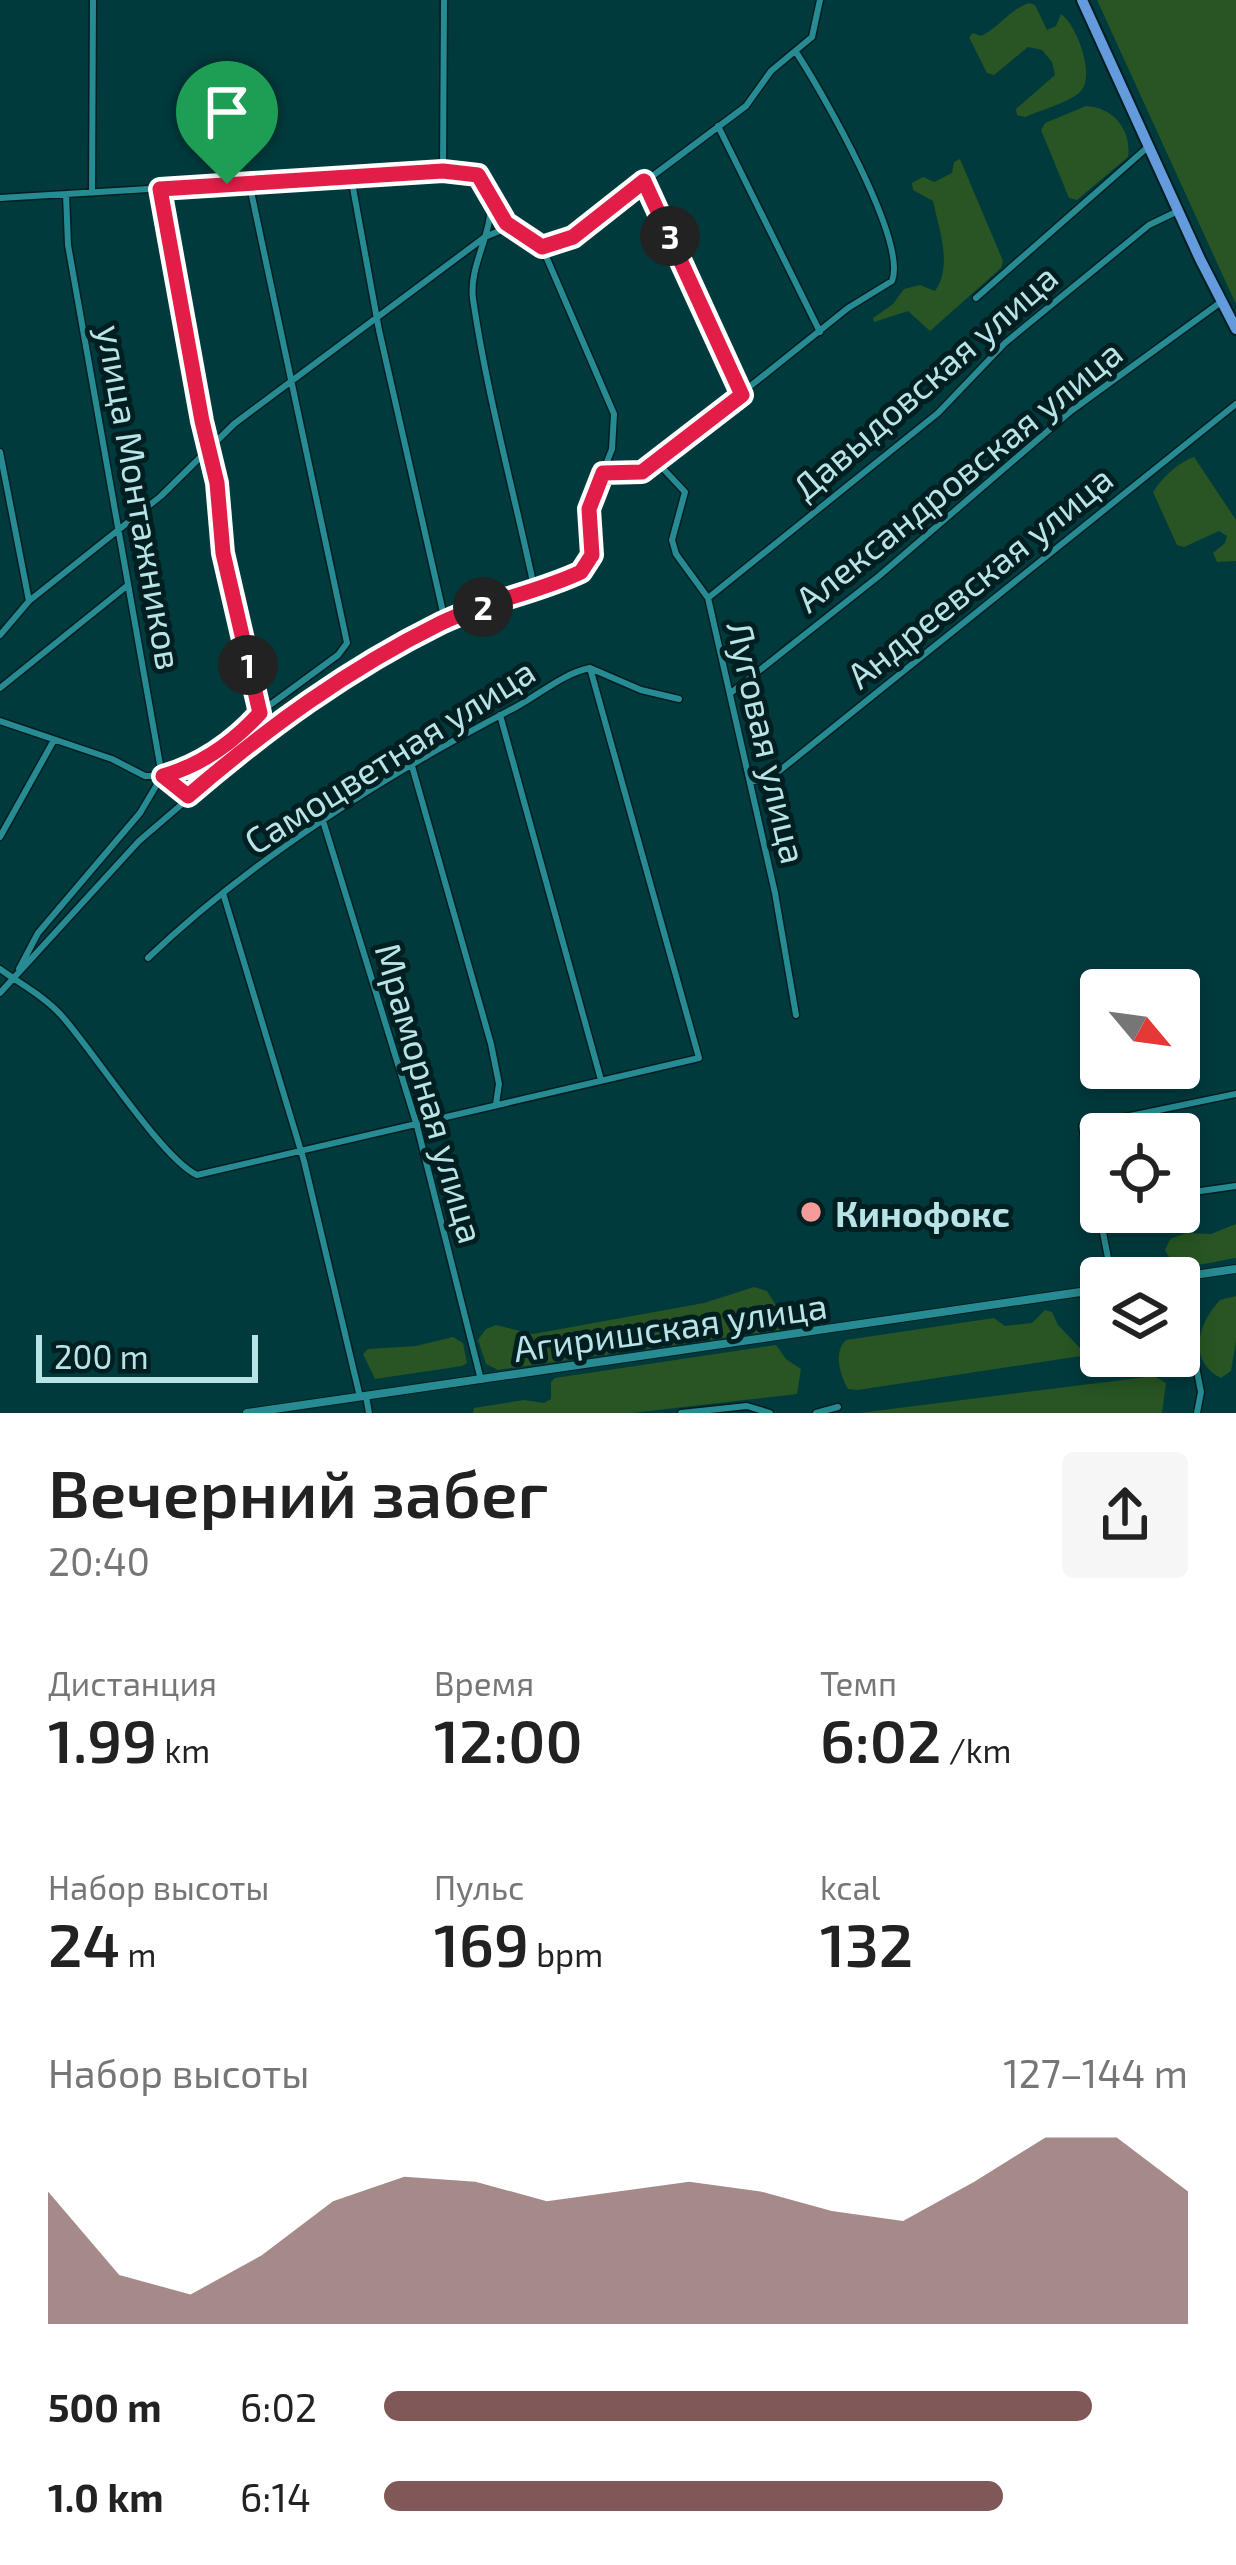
<!DOCTYPE html>
<html lang="ru">
<meta charset="utf-8">
<style>
:root{--surface:#fff;--page:#f6f6f6;--text:#222;--muted:#767676;--accent:#815858}
body{margin:0;font-family:"Exo 2",sans-serif;background:var(--page);color:var(--text);height:100vh;display:flex;flex-direction:column;font-size:45px;white-space:nowrap}
*{box-sizing:border-box;margin:0}
p{font-size:39px;color:var(--muted)}
.icon{flex:none;width:66px;height:66px;fill:none;stroke:currentColor;stroke-width:2;stroke-linecap:round;stroke-linejoin:round}
.map{position:relative;height:1413px;overflow:hidden}
.drawer{display:flex;flex-direction:column;background:var(--surface);flex:1}
.drawer>*{flex:none}
.needle{width:78px;rotate:119deg}
.fabs{position:absolute;left:1080px;top:969px;display:grid;gap:24px}
.fabs a{display:grid;place-items:center;width:120px;height:120px;border-radius:12px;background:var(--surface);box-shadow:0 6px 18px #0003;font-size:60px}
.scale{position:absolute;left:36px;bottom:30px;width:222px;box-sizing:border-box;padding-left:12px;border:6px solid #b9e4e7;border-top:0;font-size:33px;line-height:42px;white-space:nowrap;color:#b9e4e7;-webkit-text-stroke:9px #011e21;paint-order:stroke}
.pin{position:absolute;display:grid;place-items:center;width:102px;height:102px;color:#fff;margin:-123px -51px;border-radius:50% 50% 50% 0;rotate:-45deg;box-shadow:0 0 12px #0007}
.pin .icon{rotate:45deg}
.km{position:absolute;width:60px;height:60px;margin:-30px;border-radius:50%;background:#222;color:#fff;font-size:33px;line-height:60px;text-align:center}
.round{display:grid;place-items:center;flex:none;width:126px;height:126px;border-radius:12px;background:var(--page)}
.summary{display:flex;align-items:center;justify-content:space-between;height:204px;padding:0 48px}
h1{font-size:66px;font-weight:600;line-height:90px}
.metrics{display:grid;grid-template-columns:repeat(3,1fr);gap:18px;height:204px;padding:12px 48px}
.metrics div{display:grid;align-content:center}
.metrics b{font-size:60px;font-weight:600}
.metrics small{font-size:33px;font-weight:400}
.metrics p{font-size:33px}
.chart{height:336px;padding:24px 48px}
.chart p{display:flex;justify-content:space-between}
.chart svg{width:100%;height:216px;margin-top:12px;fill:var(--accent);opacity:.7}
ul{padding:0 48px;list-style:none;font-size:39px}
li{display:grid;grid-template-columns:192px 144px 1fr;align-items:center;height:90px}
li i{height:30px;border-radius:15px;background:var(--accent)}
.map>svg:first-child{display:block}
.green{fill:#285523}
.lines{fill:none;stroke-linecap:round;stroke-linejoin:round}
.minor-casing{stroke:#011e21;stroke-width:9}
.tertiary-casing{stroke:#011e21;stroke-width:10}
.trunk-casing{stroke:#011e21;stroke-width:14}
.minor{stroke:#268b92;stroke-width:6}
.tertiary{stroke:#268b92;stroke-width:8}
.trunk{stroke:#649bdc;stroke-width:10}
.route-casing{stroke:#fff;stroke-width:24}
.route{stroke:#e11d48;stroke-width:15}
.poi-dot{fill:#f59b99;stroke:#011e21;stroke-width:4.5}
.labels{text-anchor:middle;dominant-baseline:central;stroke-width:10;stroke-linejoin:round;paint-order:stroke}
.street-label{font-size:36px;fill:#b9e4e7;stroke:#011e21}
.poi-label{font-size:36px;font-weight:bold;fill:#b9e4e7;stroke:#011e21;text-anchor:start}
</style>
<div class="map">
<svg width="1236" height="1413" viewBox="0 0 1236 1413">
<rect width="100%" height="100%" fill="#003a3d"/>
<path class="green" d="M1097 0H1236V303L1234 300Z
M1029 3 1035 5 1047 30 1056 26 1061 14C1077 25 1097 78 1079 93 1065 104 1041 110 1025 117L1017 115 1016 109 1055 75 1052 62 1042 50 1028 47 994 75 987 73 969 37 973 33 981 36C1000 27 1009 10 1029 3Z
M1086 106C1113 107 1132 130 1128 157L1077 200 1069 198 1041 130 1045 123Z
M960 159 1003 261 1001 268 930 331 908 311 874 322 873 318 893 304 904 289 920 285 935 291C953 266 939 229 933 201L913 190 912 183 923 177 934 182 952 173 954 162Z
M1194 457 1236 520V561L1217 562 1213 553 1225 543 1227 536 1219 531 1184 547 1177 545 1153 492C1163 477 1177 463 1194 457Z
M1236 1224V1258C1212 1261 1176 1276 1165 1250L1170 1239 1186 1233 1211 1234Z
M754 1287 767 1291 787 1323 786 1329 498 1370 486 1364 478 1340 486 1329 496 1325 533 1334 704 1303Z
M1236 1296V1341L1231 1371 1221 1378C1187 1361 1198 1323 1220 1300Z
M1045 1310 1052 1312 1058 1325 1081 1349V1356L858 1390 848 1389C840 1375 833 1352 846 1340L994 1318 1005 1326 1032 1323Z
M453 1337 463 1343 467 1363 462 1366 375 1379 363 1354 368 1349 416 1346Z
M776 1345 786 1359 801 1369 797 1394 632 1413H473L474 1408 524 1400 544 1403 551 1399V1382L555 1378Z
M1154 1376 1166 1383 1162 1413H859Z"/>
<g class="lines">
<g class="minor-casing">
<path id="minor" d="M444 0 443 171C462 171 482 168 488 191 499 227 468 262 473 299 487 395 514 492 534 587
M718 126 820 332
M351 177 379 330 445 621
M643 181 743 395
M161 189 202 421 217 483 223 553 259 713
M92 193 93 0
M66 194 68 245 162 776 188 796
M0 198 443 171
M493 202 513 230
M542 247 614 414 612 449 603 472
M976 298 1149 146
M0 452 29 601
M656 461 685 492 672 540 676 554 708 598 775 893 796 1015
M708 598 938 413 1005 343 1149 225 1176 212
M0 635 29 601 161 496 234 424 485 237 504 229 542 247 563 243 746 106 771 71 812 37 820 0
M0 688 128 585
M732 692 879 576 1071 411 1221 302
M500 715 601 1080
M0 721 112 759 145 776H159
M412 766 491 1044 499 1084 496 1104
M750 782 773 776 1236 404
M324 824 417 1126 481 1380
M0 837 54 740
M223 893 304 1161 360 1397
M148 958C255 856 386 775 516 707 540 694 564 673 590 668L641 690 679 699
M0 969C20 984 44 996 61 1015 92 1049 162 1159 197 1175L699 1058 590 668
M19 969 38 933 140 813 162 776 212 754 244 731 259 713 338 655 347 643 249 182
M0 993 139 841 274 725 356 669 445 621 581 572 592 555 589 509 603 473 629 475 648 468 848 308 892 281C908 241 821 90 796 52
M1179 1194 1236 1186
M1193 1275 1190 1336 1201 1392 1197 1413
M1112 1278 1082 1126 1236 1094
M366 1396 369 1413
M681 1413 747 1406 770 1413
M816 1413 838 1407"/>
</g>
<g class="tertiary-casing">
<path id="tertiary" d="M1173 1278 1236 1269
M247 1413 1101 1289"/>
</g>
<g class="trunk-casing">
<path id="trunk" d="M1082 0 1200 259 1236 329"/>
</g>
<use href="#minor" class="minor"/>
<use href="#tertiary" class="tertiary"/>
<use href="#trunk" class="trunk"/>
</g>
<g class="lines">
<g class="route-casing">
<path id="route" d="M443 171 478 175 506 223 542 247 573 237 644 181 742 395 642 472 603 473 589 509 592 555 581 572C537 593 486 601 441 623 348 669 267 728 188 796L163 776C201 765 233 743 260 713L223 553 217 483 202 421 160 189Z"/>
</g>
<use href="#route" class="route"/>
</g>
<circle class="poi-dot" cx="811" cy="1212" r="12"/>
<g class="labels">
<g class="street-label">
<text transform="translate(924 381) rotate(-41)">Давыдовская улица</text>
<text transform="translate(958 475) rotate(-39)">Александровская улица</text>
<text transform="translate(141 497) rotate(80)">улица Монтажников</text>
<text transform="translate(979 576) rotate(-39)">Андреевская улица</text>
<text transform="translate(768 742) rotate(77)">Луговая улица</text>
<text transform="translate(389 755) rotate(-32)">Самоцветная улица</text>
<text transform="translate(431 1093) rotate(74)">Мраморная улица</text>
<text transform="translate(670 1326) rotate(-8)">Агиришская улица</text>
</g>
<g class="poi-label">
<text x="835" y="1212">Кинофокс</text>
</g>
</g>
</svg>
<div class="fabs">
<a><svg class="needle" viewBox="-14 -14 28 28"><path d="M0-13l5 13h-10z" fill="#e53935"/><path d="M0 13l5-13h-10z" fill="#767676"/></svg></a>
<a><svg class="icon" aria-label="locate" viewBox="0 0 24 24"><circle cx="12" cy="12" r="6"/><path d="M12 2v4M12 18v4M2 12h4M18 12h4"/></svg></a>
<a><svg class="icon" aria-label="layers" viewBox="0 0 24 24"><path d="M12 4l9 5-9 5-9-5zM3 14l9 5 9-5"/></svg></a>
</div>
<div class="scale">200 m</div>
<div class="pin" style="left:227px;top:184px;background:#1e9e55"><svg class="icon" aria-label="arrive" viewBox="0 0 24 24"><path d="M6 21V4h12l-3 4 3 4H6"/></svg></div>
<b class="km" style="left:248px;top:665px">1</b>
<b class="km" style="left:483px;top:607px">2</b>
<b class="km" style="left:670px;top:236px">3</b>
</div>
<section class="drawer">
<div class="summary"><div><h1>Вечерний забег</h1><p>20:40</p></div><a class="round"><svg class="icon" aria-label="share" viewBox="0 0 24 24"><path d="M12 15V3M7 8l5-5 5 5M5 13v7h14v-7"/></svg></a></div>
<div class="metrics">
<div><p>Дистанция</p><b>1.99<small> km</small></b></div>
<div><p>Время</p><b>12:00</b></div>
<div><p>Темп</p><b>6:02<small> /km</small></b></div>
</div>
<div class="metrics">
<div><p>Набор высоты</p><b>24<small> m</small></b></div>
<div><p>Пульс</p><b>169<small> bpm</small></b></div>
<div><p>kcal</p><b>132</b></div>
</div>
<div class="chart"><p><span>Набор высоты</span>127–144 m</p>
<svg viewBox="0 0 160 44" preserveAspectRatio="none"><path d="M0 44V17L10 34L20 38L30 30L40 19L50 14L60 15L70 19L80 17L90 15L100 17L110 21L120 23L130 15L140 6L150 6L160 17V44z"/></svg>
</div>
<ul>
<li><b>500 m</b>6:02<i style="width:88%"></i></li>
<li><b>1.0 km</b>6:14<i style="width:77%"></i></li>
</ul>
</section>
